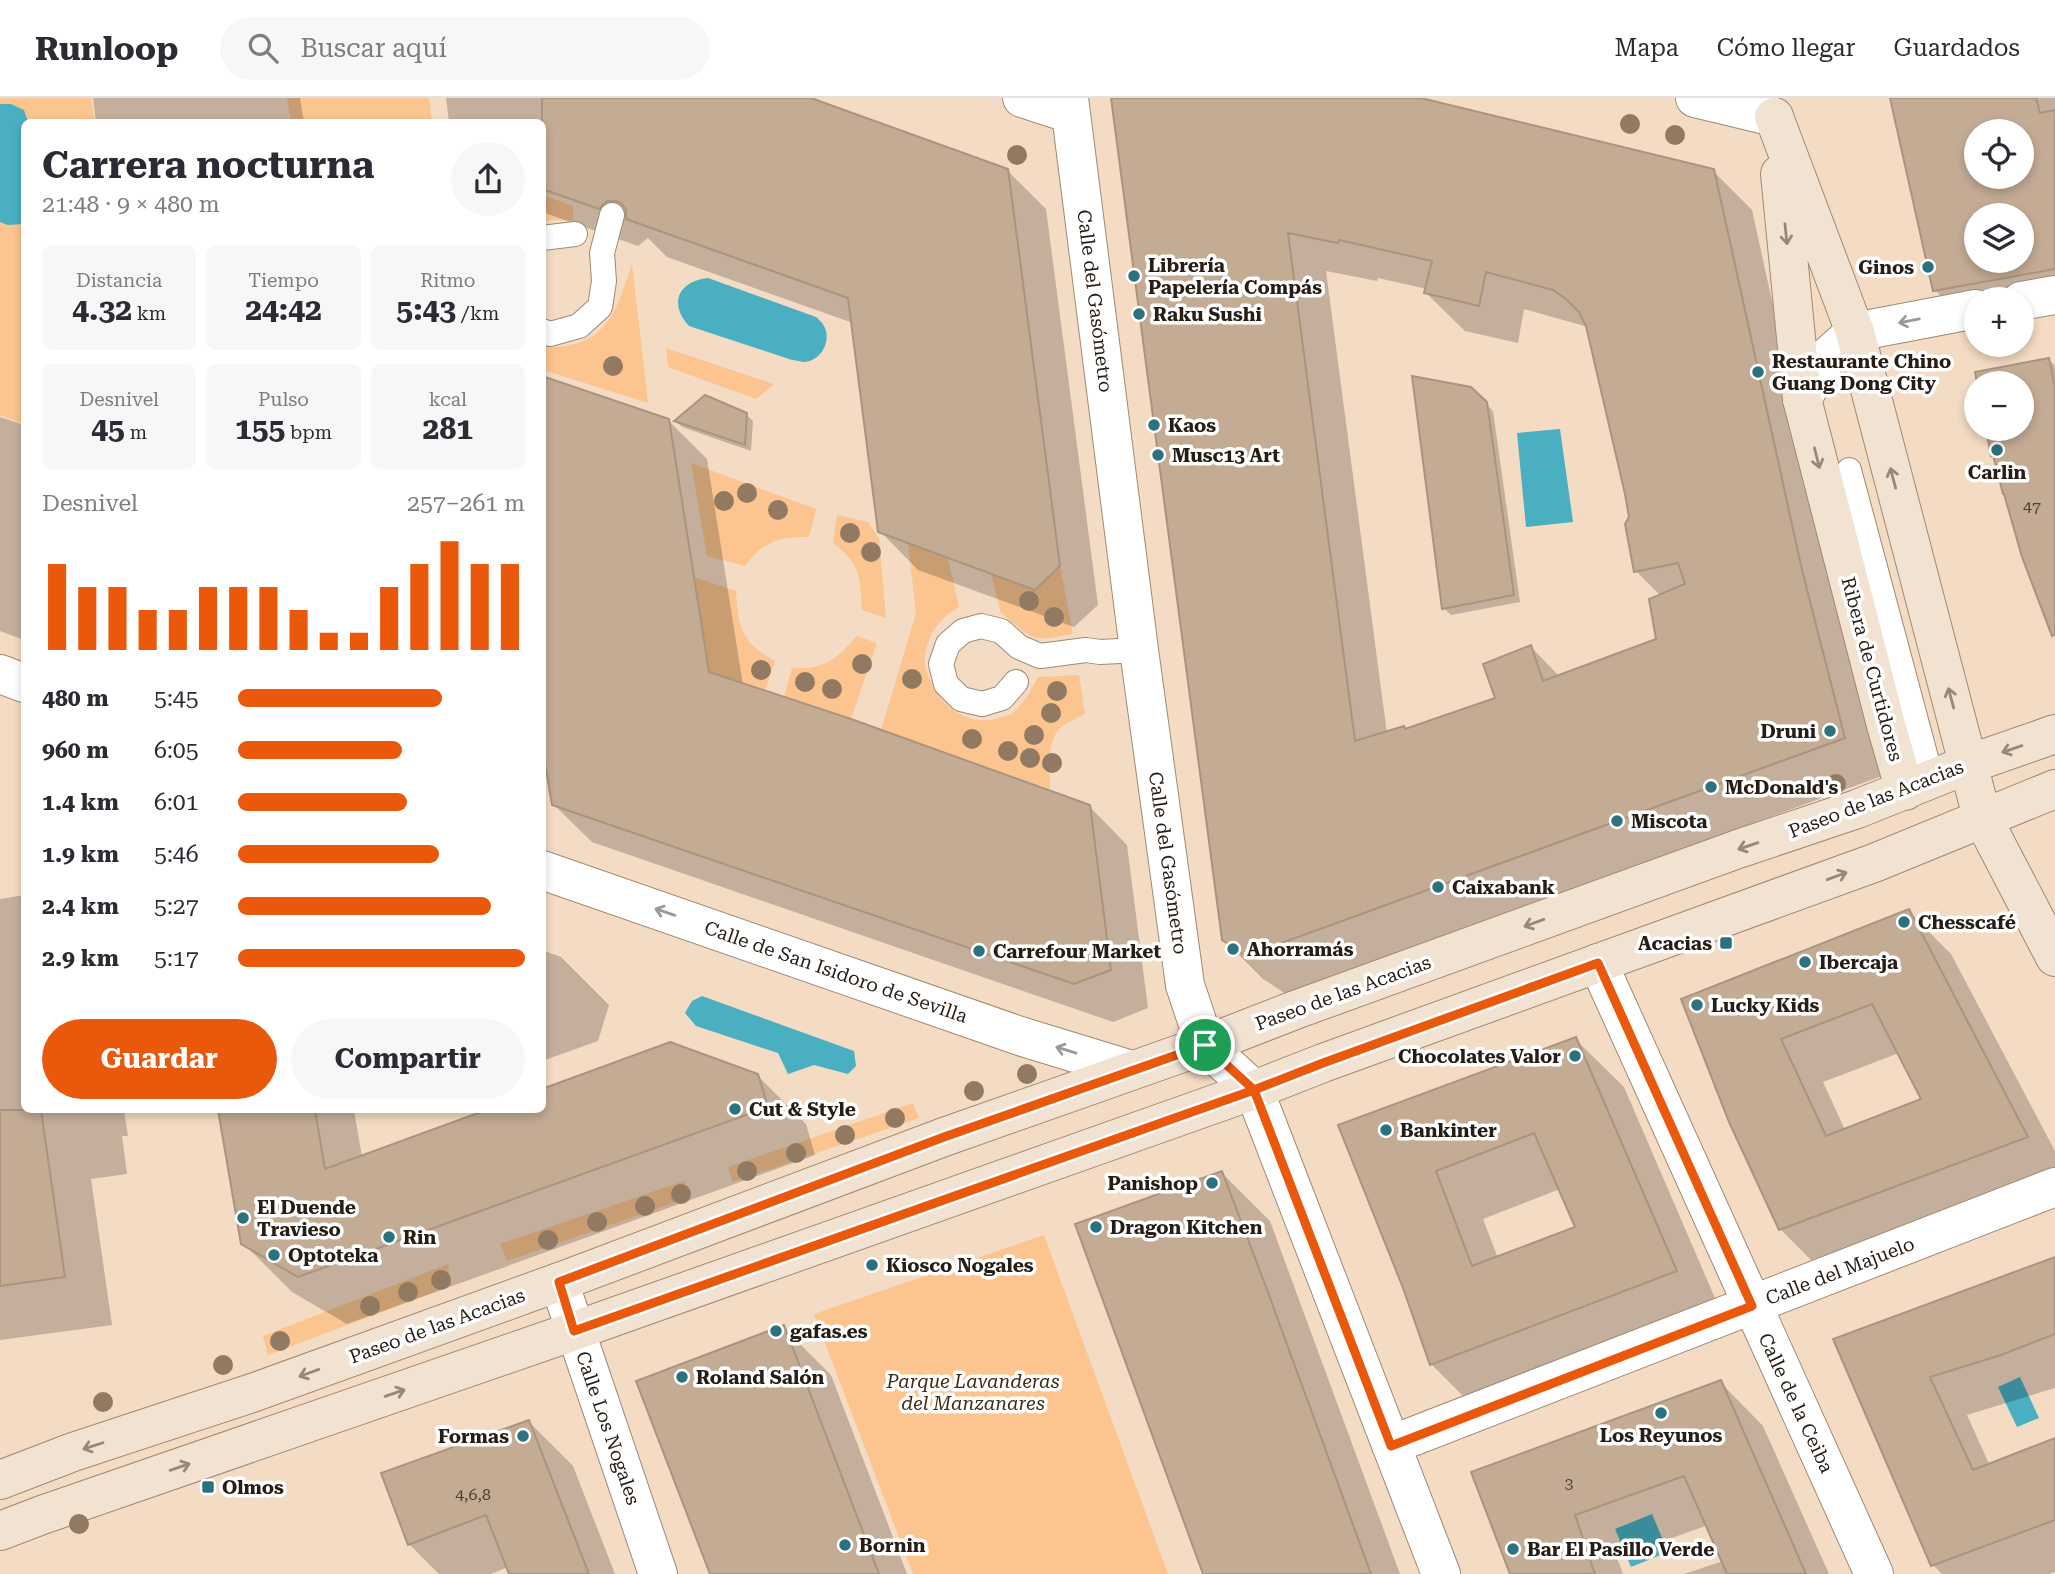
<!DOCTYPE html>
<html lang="es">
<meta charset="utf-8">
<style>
:root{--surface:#fff;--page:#f7f7f7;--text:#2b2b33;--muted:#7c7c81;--line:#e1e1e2;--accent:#ea580c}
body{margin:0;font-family:"Roboto Serif",serif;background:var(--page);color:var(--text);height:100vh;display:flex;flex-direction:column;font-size:26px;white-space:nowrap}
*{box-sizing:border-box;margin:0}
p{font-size:23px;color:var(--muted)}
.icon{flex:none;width:38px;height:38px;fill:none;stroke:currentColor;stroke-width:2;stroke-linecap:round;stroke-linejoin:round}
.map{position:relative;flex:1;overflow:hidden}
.side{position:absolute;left:21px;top:21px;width:525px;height:994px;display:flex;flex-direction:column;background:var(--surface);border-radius:10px;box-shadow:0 4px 10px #0003}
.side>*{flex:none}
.buttons{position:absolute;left:1964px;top:21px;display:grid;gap:14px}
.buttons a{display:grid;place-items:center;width:70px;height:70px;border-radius:50%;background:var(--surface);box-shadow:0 4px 10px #0003;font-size:35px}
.pin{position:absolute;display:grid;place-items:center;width:60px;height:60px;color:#fff;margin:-30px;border:4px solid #fff;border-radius:50%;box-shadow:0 2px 7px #0007}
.round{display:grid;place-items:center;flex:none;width:74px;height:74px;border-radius:37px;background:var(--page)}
.summary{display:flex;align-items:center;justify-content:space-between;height:119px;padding:0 21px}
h1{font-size:38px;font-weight:700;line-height:52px}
.figures{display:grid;grid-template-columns:repeat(3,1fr);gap:10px;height:119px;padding:7px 21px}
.figures div{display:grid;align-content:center;border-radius:10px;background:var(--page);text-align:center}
.figures b{font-size:30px;font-weight:700}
.figures small{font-size:19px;font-weight:400}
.figures p{font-size:19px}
.chart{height:196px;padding:14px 21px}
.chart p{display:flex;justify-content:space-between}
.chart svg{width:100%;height:126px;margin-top:7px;stroke:var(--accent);stroke-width:6}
.cta{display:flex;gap:14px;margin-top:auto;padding:14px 21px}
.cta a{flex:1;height:80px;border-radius:42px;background:var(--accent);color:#fff;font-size:28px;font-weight:700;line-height:80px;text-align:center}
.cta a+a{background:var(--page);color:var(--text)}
ul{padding:0 21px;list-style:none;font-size:23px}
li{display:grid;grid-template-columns:112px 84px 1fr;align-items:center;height:52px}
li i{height:18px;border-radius:9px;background:var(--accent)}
header{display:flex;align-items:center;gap:42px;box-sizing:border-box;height:98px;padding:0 35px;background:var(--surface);border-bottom:2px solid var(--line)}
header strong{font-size:33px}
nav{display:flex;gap:38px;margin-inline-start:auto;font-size:24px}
.search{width:490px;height:63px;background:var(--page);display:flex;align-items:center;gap:18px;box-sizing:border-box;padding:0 24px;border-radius:38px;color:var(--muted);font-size:26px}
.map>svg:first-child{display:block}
.green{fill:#fcc58f}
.water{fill:#49afc1}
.shadow{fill:#0003;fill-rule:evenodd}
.building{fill:#c3ab94;stroke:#ab947e;stroke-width:2;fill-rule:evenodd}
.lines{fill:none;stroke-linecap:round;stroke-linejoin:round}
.lane-casing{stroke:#a08973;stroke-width:26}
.street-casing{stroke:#a08973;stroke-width:40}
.secondary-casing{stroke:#a08973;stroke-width:40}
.lane{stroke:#fff;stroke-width:24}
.street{stroke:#fff;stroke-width:38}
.secondary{stroke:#f2e2d2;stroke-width:38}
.tree{fill:#927a62}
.oneway{stroke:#96897c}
.oneway2{stroke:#9d9995}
.route-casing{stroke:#fff;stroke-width:14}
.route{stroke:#ea580c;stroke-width:9}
.poi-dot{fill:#2a727e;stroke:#fff;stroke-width:2.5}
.labels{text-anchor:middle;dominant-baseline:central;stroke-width:7;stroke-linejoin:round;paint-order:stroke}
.number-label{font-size:16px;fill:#4d4034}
.poi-label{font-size:19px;font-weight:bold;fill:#261d14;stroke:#fff;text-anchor:start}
.street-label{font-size:19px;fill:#261d14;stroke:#fff}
.park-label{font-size:19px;font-style:italic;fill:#412a12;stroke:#fff}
</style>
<header>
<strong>Runloop</strong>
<div class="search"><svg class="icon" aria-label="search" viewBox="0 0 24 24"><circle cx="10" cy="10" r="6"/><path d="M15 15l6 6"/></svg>Buscar aquí</div>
<nav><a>Mapa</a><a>Cómo llegar</a><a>Guardados</a></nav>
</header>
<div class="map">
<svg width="2055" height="1476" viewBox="0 0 2055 1476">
<rect width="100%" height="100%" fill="#f4dbc3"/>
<path class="green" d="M0 0H91L95 24H24V326L0 317Z
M287 0H429L432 24H291Z
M543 97 573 108V122H551L543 124Z
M632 166 648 305 543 272V247C553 250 564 249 575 246 613 235 620 200 632 166Z
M666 250 774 286 756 301 668 269Z
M691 365 816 411 809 439C777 439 764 443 745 468L707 458Z
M837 417 868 424 879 440 886 520 862 512C860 479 861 466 833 445Z
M908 445 948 461 959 509C938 521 924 541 925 566 925 571 928 577 930 582 941 609 969 629 998 620 1003 619 1009 618 1013 615 1024 605 1031 592 1038 579L1079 577 1085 616C1078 620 1066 624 1060 630 1046 645 1050 672 1050 691L881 632 916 515Z
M1060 468 1073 536C1062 537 1049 542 1038 540 1026 539 1011 522 1001 515L991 476 1035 492Z
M694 479 736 493C738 530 741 544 775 563L765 593 709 574Z
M857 538 877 545 851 621 784 599 792 570C824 572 837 561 857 538Z
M913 1005 919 1020 732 1084 728 1069Z
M684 1083 690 1099 507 1163 500 1146Z
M1044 1137 1168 1476H913L814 1216Z
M448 1166 451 1188 268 1257 263 1238Z"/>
<path class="water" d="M0 6H11L24 12 28 24H24V126L8 127 0 124Z
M708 180 816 219C819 222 822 224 824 228 832 243 821 263 804 264 804 264 793 262 792 262L689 228C668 205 679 183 708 180Z
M1560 331 1573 424 1526 429 1517 335Z
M702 898 854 953 856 968 848 976 814 967 788 976 778 955 696 928 685 915 692 903Z
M2020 1279 2039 1320 2017 1329 1998 1289Z
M1652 1416 1668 1454 1631 1469 1615 1431Z"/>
<path class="shadow" d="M93 0H300L304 24H96Z
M446 0H805L1007 72 1046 111 1098 507 1074 529 918 472 880 433 853 225 667 159 648 140 638 148 542 114V24H449Z
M1113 0H1414L1713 73 1752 112 1840 512 1882 678 1286 896 1263 881 1223 841ZM1326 173 1377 183 1378 180 1427 191 1426 195 1465 233 1518 245 1524 211 1588 229 1631 419 1636 473 1661 498 1658 542 1560 579 1531 549 1497 602 1406 633 1387 636Z
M1892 0H2055V216L2021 222V201H1976L1973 231 1935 192ZM1976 33H2021V79H1976ZM1976 117H2021V163H1976Z
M2049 262 2055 268V533L1996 360 1993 357 1988 331H2021V285H1979L1977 276Z
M1470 291 1493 313 1520 504 1451 517 1444 510Z
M746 316 753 323 751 353 682 329 676 323Z
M0 319 24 327V542L0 533Z
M668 322 707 361 743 587 1089 708 1127 747 1148 910 1113 924 592 744 553 706Z
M24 797V1012H124L128 1038H122L127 1076 91 1081 112 1227 0 1242V801Z
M1908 813 1951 856 2055 1053V1087L1823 1174 1780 1131 1683 902ZM1899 955 1923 1002 1845 1032 1823 984Z
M542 852 561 859 609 907 598 943 542 963Z
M1575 941 1624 989 1724 1221 1479 1314 1431 1266 1405 1190 1340 1028ZM1560 1091 1577 1130 1498 1160 1483 1121Z
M757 977 806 1026 815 1057 347 1226 292 1194 243 1145 220 1012H354L362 1059 491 1012H542Z
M1222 1075 1270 1123 1400 1476H1205Z
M2055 1161V1290L1967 1317 1990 1368 2055 1344V1474L2049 1476H1942L1933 1467 1835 1242Z
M783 1229 831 1277 907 1476H712Z
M1720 1284 1763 1328 1829 1476H1684L1723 1463 1708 1427 1617 1460 1623 1476H1513L1473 1375Z
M529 1324 573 1368 615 1476H511L508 1469 491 1476H439L409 1446Z"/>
<path class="building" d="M542 0H811L1008 71 1060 468 1035 492 878 434 848 200 626 121V112L622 106 616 103H607L599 111 542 91Z
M1111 0H1421L1714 71 1802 472 1845 640 1246 858 1222 842ZM1288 135 1338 145 1339 142 1432 163 1424 195 1479 208 1486 174 1553 192 1566 201 1579 214 1586 228 1625 396 1629 419 1625 426 1634 474 1678 465 1685 486 1649 501 1656 541 1543 583 1531 547 1483 566 1495 600 1405 631 1404 628 1355 643Z
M1890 0H2036L2040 15 2055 12V171L1933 193ZM1976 33H2021V79H1976ZM1976 117H2021V163H1976Z
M2049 260 2055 289V537L2052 538 2022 459 2004 396H2003L1993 357 1991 358 1986 331H2021V285H1977L1975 274Z
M542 278 669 321 709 574 851 621 1090 707 1111 872 1074 886 552 707 542 648Z
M1412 278 1471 289 1487 304 1514 497 1442 511Z
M705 297 747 315 745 347 674 323Z
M1909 811 2028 1039 1779 1132 1729 1024 1681 901ZM1872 906 1921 1001 1826 1038 1781 941Z
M1576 939 1677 1173 1430 1267 1403 1190 1338 1027ZM1534 1035 1575 1129 1472 1168 1436 1073Z
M670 944 758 976 768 1009 298 1179 241 1146 218 1012H315L325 1071 486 1012H542V991Z
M0 1012H41L65 1179 0 1188Z
M1222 1073 1266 1189 1371 1476H1203L1075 1126Z
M2055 1159V1236L2001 1257 1930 1279 1973 1372 2055 1340V1422L1931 1468 1833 1241Z
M784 1227 879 1476H710L636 1283Z
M1721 1282 1806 1476H1727L1684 1378 1575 1417 1595 1476H1510L1471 1374Z
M529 1322 589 1476H509L486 1417 408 1447 381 1375Z"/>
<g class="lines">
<g class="lane-casing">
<path id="lane" d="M542 140 575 136
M542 233 550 236 579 228 600 209 604 183 602 155 612 117
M1849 372 1932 682
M1016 584 1002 600 982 606 961 601 946 586 941 566 948 546 963 533 981 528 1001 533 1019 549 1040 558 1086 552 1100 554 1139 552"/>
</g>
<g class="street-casing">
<path id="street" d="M1022 0 1071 16
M1069 0 1139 552 1185 887 1205 947 1254 992 1441 1476
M1695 0 1774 19
M2021 203 2055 197
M1802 301 1827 259 1855 234 1976 211
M0 576 24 585
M542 772 1023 939 1131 972
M1598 865 1874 1476
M559 1184 658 1476
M1391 1347 2055 1089"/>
</g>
<g class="secondary-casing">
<path id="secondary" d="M1774 19 1855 234 1982 719 2055 859
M1780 76 1802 301 1886 627 1905 693
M0 1382 73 1354 255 1294 559 1184 944 1039 1205 947 1295 912 1738 751 1857 711 1969 666 2055 636
M0 1433 42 1417 574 1233 1254 992 1323 965 1874 765 2055 691"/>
</g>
<use href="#lane" class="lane"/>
<use href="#street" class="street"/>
<use href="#secondary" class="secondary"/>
</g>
<g class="tree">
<circle cx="1630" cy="26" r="10"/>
<circle cx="1675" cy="37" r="10"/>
<circle cx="1017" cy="57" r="10"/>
<circle cx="613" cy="268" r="10"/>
<circle cx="747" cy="395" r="10"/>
<circle cx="724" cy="403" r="10"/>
<circle cx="778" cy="412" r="10"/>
<circle cx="850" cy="435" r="10"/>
<circle cx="871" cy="454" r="10"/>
<circle cx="1029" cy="503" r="10"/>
<circle cx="1054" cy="519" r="10"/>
<circle cx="862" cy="566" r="10"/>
<circle cx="761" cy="572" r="10"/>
<circle cx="912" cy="581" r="10"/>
<circle cx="805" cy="584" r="10"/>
<circle cx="832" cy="591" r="10"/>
<circle cx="1057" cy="593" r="10"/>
<circle cx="1051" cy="615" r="10"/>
<circle cx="1034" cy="637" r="10"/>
<circle cx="972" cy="641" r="10"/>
<circle cx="1008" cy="653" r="10"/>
<circle cx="1030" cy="660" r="10"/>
<circle cx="1052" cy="665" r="10"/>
<circle cx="1836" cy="686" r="10"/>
<circle cx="1027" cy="976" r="10"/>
<circle cx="974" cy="993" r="10"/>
<circle cx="895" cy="1020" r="10"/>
<circle cx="845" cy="1037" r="10"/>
<circle cx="796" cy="1055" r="10"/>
<circle cx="747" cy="1073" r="10"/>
<circle cx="681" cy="1096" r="10"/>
<circle cx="645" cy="1108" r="10"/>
<circle cx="597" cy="1124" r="10"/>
<circle cx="548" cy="1142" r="10"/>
<circle cx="441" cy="1182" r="10"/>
<circle cx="408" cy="1194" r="10"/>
<circle cx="370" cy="1208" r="10"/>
<circle cx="280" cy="1243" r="10"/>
<circle cx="223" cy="1267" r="10"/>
<circle cx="103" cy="1304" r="10"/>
<circle cx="79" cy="1426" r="10"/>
</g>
<defs><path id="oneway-shaft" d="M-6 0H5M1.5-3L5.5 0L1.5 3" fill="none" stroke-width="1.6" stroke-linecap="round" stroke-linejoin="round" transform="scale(1.75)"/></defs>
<g class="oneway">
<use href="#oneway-shaft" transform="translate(1786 136) rotate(84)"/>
<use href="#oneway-shaft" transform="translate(1817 360) rotate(76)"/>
<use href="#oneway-shaft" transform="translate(1893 380) rotate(-105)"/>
<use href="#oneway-shaft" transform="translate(1951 600) rotate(-105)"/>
<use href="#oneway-shaft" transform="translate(2012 651) rotate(161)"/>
<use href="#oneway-shaft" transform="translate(1748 748) rotate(161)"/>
<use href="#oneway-shaft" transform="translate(1837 778) rotate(-20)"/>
<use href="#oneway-shaft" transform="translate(1534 825) rotate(160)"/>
<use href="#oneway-shaft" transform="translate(309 1275) rotate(160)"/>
<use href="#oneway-shaft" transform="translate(395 1295) rotate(-19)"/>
<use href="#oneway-shaft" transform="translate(93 1348) rotate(162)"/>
<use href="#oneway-shaft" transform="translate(180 1369) rotate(-19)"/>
</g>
<g class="oneway2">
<use href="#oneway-shaft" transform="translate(1909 223) rotate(169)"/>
<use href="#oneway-shaft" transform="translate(665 814) rotate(-161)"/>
<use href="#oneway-shaft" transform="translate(1066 952) rotate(-163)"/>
</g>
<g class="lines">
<g class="route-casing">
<path id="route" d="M1205 947 944 1039 559 1184 574 1233 1254 992 1391 1348 1752 1208 1598 865 1323 965 1254 992 1205 947"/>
</g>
<use href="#route" class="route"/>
</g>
<g class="poi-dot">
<circle cx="1928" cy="169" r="7"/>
<circle cx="1134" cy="178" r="7"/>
<circle cx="1139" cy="216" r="7"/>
<circle cx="1758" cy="274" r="7"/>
<circle cx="1154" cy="327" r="7"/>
<circle cx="1997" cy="352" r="7"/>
<circle cx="1158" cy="357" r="7"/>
<circle cx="1830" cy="633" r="7"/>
<circle cx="1711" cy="689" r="7"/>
<circle cx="1617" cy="723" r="7"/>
<circle cx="1438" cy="789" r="7"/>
<circle cx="1904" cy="824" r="7"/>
<rect x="1719" y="838" width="14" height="14" rx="3.5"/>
<circle cx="1233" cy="851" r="7"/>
<circle cx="979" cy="853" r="7"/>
<circle cx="1805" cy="864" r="7"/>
<circle cx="1697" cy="907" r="7"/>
<circle cx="1575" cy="958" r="7"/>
<circle cx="735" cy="1011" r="7"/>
<circle cx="1386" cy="1032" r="7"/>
<circle cx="1212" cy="1085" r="7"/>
<circle cx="243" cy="1120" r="7"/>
<circle cx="1096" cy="1129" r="7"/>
<circle cx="389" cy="1139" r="7"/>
<circle cx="274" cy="1157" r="7"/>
<circle cx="872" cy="1167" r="7"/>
<circle cx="776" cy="1233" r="7"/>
<circle cx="682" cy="1279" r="7"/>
<circle cx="1661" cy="1315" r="7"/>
<circle cx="523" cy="1338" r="7"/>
<rect x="201" y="1382" width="14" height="14" rx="3.5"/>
<circle cx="845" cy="1447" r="7"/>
<circle cx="1513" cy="1451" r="7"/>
</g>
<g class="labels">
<g class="number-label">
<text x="2032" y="408">47</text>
<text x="1569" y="1385">3</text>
<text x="473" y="1396">4,6,8</text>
</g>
<g class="poi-label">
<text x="1148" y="167">Librería<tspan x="1148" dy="22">Papelería Compás</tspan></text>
<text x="1914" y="169" text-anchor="end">Ginos</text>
<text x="1153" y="216">Raku Sushi</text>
<text x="1772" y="263">Restaurante Chino<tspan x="1772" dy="22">Guang Dong City</tspan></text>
<text x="1168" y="327">Kaos</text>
<text x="1172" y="357">Musc13 Art</text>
<text x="1997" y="374" text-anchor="middle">Carlin</text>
<text x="1816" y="633" text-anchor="end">Druni</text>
<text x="1725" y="689">McDonald's</text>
<text x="1631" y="723">Miscota</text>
<text x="1452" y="789">Caixabank</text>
<text x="1918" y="824">Chesscafé</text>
<text x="1712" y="845" text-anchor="end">Acacias</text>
<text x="1247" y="851">Ahorramás</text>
<text x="993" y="853">Carrefour Market</text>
<text x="1819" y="864">Ibercaja</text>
<text x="1711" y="907">Lucky Kids</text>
<text x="1561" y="958" text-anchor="end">Chocolates Valor</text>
<text x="749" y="1011">Cut &amp; Style</text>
<text x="1400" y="1032">Bankinter</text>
<text x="1198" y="1085" text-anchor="end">Panishop</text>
<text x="257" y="1109">El Duende<tspan x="257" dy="22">Travieso</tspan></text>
<text x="1110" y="1129">Dragon Kitchen</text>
<text x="403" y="1139">Rin</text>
<text x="288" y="1157">Optoteka</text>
<text x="886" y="1167">Kiosco Nogales</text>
<text x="790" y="1233">gafas.es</text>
<text x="696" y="1279">Roland Salón</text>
<text x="1661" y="1337" text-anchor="middle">Los Reyunos</text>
<text x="509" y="1338" text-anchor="end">Formas</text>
<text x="222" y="1389">Olmos</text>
<text x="859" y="1447">Bornin</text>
<text x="1527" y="1451">Bar El Pasillo Verde</text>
</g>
<g class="street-label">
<text transform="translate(1095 203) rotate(83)">Calle del Gasómetro</text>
<text transform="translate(1872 571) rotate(75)">Ribera de Curtidores</text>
<text transform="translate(1876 701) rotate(-21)">Paseo de las Acacias</text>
<text transform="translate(1168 765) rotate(82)">Calle del Gasómetro</text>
<text transform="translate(836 874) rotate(19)">Calle de San Isidoro de Sevilla</text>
<text transform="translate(1343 895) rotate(-20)">Paseo de las Acacias</text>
<text transform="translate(1840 1173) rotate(-21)">Calle del Majuelo</text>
<text transform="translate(437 1228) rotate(-20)">Paseo de las Acacias</text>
<text transform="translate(1796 1305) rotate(65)">Calle de la Ceiba</text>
<text transform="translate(608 1330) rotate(71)">Calle Los Nogales</text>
</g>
<g class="park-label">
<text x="973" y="1283">Parque Lavanderas<tspan x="973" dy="22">del Manzanares</tspan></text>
</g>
</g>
</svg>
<div class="buttons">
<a><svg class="icon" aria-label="locate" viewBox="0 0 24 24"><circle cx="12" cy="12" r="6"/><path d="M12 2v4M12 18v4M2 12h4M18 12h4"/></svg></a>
<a><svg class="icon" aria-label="layers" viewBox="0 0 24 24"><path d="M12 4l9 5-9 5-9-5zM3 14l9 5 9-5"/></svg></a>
<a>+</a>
<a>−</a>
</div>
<div class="pin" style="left:1205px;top:947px;background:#1e9e55"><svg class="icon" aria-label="arrive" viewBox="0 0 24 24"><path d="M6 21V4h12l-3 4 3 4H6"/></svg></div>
<section class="side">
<div class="summary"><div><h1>Carrera nocturna</h1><p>21:48 · 9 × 480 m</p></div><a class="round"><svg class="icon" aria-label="share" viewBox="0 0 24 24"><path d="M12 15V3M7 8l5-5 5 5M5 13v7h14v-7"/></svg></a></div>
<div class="figures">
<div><p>Distancia</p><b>4.32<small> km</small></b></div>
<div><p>Tiempo</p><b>24:42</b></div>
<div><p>Ritmo</p><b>5:43<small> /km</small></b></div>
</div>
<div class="figures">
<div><p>Desnivel</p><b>45<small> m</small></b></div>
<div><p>Pulso</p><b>155<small> bpm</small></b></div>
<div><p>kcal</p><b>281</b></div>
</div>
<div class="chart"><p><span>Desnivel</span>257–261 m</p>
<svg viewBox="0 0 160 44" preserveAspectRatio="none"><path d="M5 44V14M15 44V22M25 44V22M35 44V30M45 44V30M55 44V22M65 44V22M75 44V22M85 44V30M95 44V38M105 44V38M115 44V22M125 44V14M135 44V6M145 44V14M155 44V14"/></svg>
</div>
<ul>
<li><b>480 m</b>5:45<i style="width:71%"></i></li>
<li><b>960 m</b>6:05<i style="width:57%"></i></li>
<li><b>1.4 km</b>6:01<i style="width:59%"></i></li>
<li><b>1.9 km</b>5:46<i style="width:70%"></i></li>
<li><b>2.4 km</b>5:27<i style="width:88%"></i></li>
<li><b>2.9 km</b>5:17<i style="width:100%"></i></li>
</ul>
<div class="cta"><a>Guardar</a><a>Compartir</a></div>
</section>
</div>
